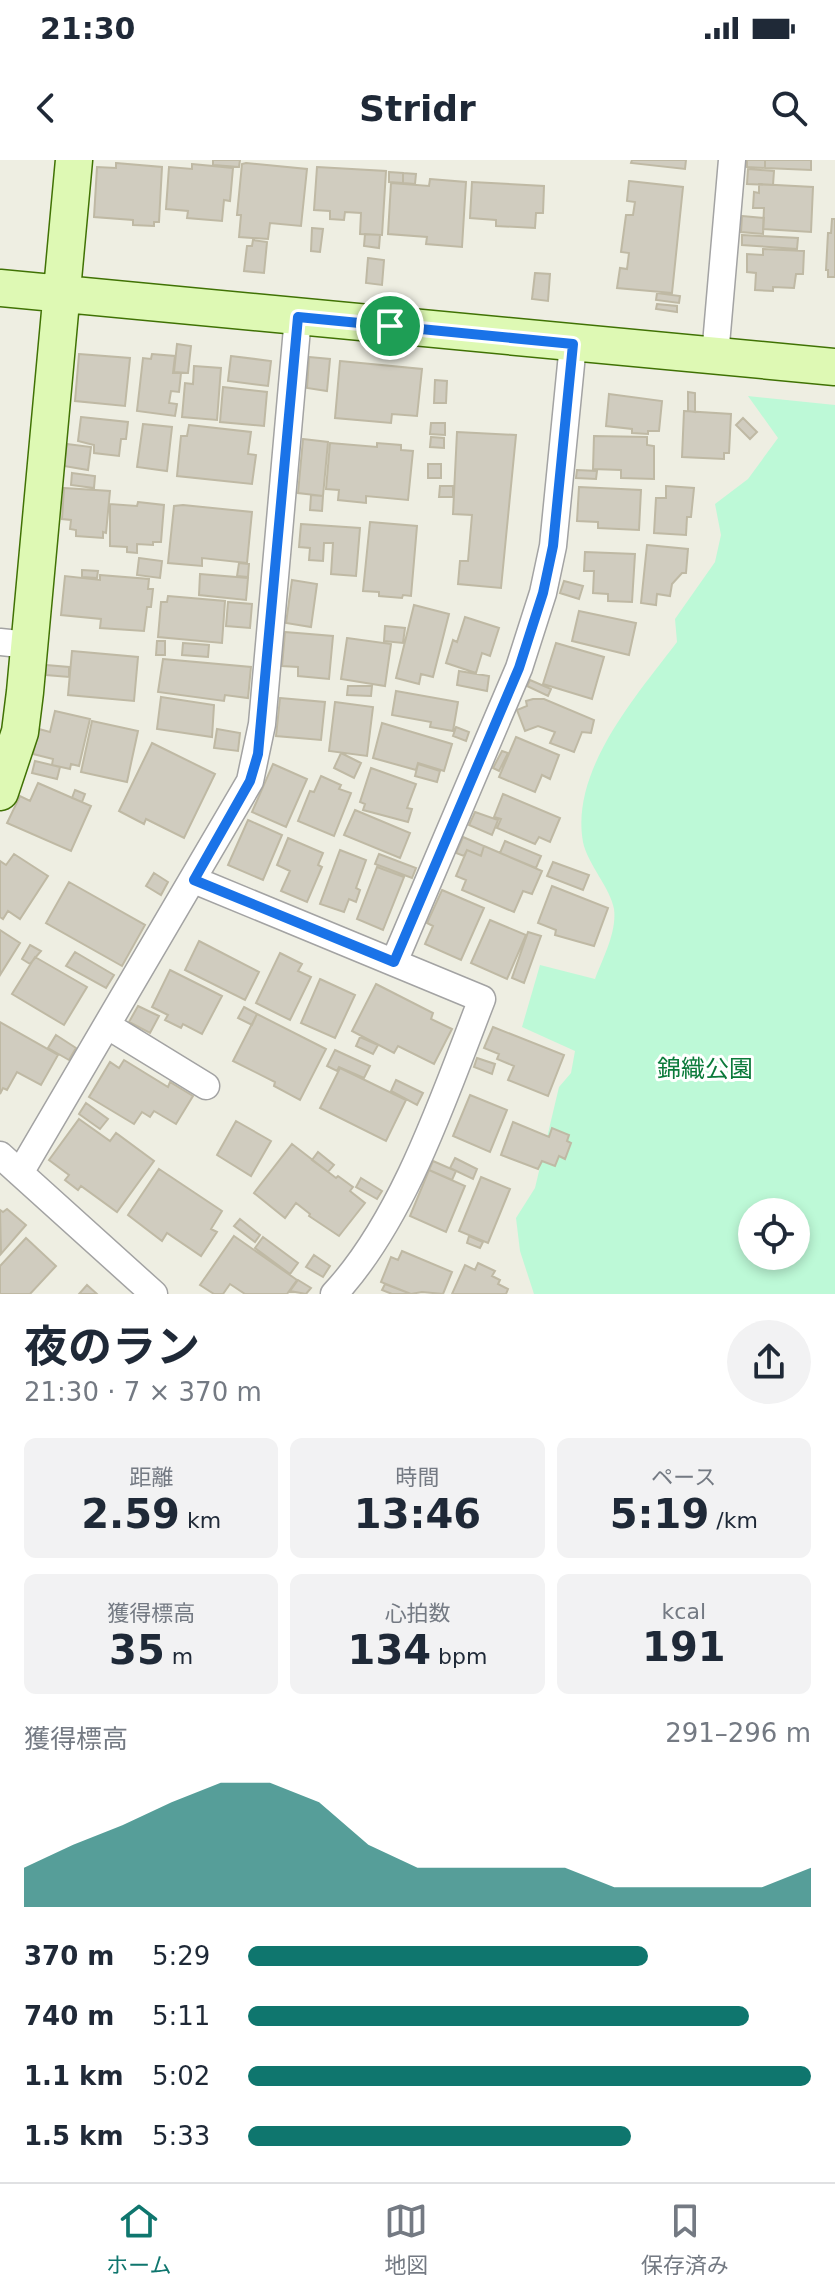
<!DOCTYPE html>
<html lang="ja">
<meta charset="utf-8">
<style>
:root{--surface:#fff;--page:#f2f2f3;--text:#1f2937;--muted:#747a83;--line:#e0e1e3;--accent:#0f766e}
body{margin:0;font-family:"DejaVu Sans","Noto Sans JP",sans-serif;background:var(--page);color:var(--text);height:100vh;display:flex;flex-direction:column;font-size:30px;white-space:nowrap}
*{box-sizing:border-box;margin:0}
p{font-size:26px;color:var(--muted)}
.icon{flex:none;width:44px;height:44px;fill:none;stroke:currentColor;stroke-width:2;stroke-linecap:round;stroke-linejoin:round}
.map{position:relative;height:1134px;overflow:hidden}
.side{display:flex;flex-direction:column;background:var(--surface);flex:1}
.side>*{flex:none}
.tools{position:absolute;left:738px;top:1038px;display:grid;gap:16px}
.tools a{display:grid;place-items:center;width:72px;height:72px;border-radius:50%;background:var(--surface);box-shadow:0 4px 12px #0003;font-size:40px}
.pin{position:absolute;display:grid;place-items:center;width:68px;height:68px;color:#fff;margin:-34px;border:4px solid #fff;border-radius:50%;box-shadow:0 2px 8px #0007}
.round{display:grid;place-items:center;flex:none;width:84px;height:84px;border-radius:42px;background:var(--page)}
.head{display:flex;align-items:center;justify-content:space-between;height:136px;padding:0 24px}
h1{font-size:44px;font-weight:700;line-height:60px}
.figures{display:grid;grid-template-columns:repeat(3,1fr);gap:12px;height:136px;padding:8px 24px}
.figures div{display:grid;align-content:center;border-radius:12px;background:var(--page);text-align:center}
.figures b{font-size:40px;font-weight:700}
.figures small{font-size:22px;font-weight:400}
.figures p{font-size:22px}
.chart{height:224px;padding:16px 24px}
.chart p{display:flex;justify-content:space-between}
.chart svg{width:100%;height:144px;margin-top:8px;fill:var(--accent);opacity:.7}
ul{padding:0 24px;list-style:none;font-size:26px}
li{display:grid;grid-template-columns:128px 96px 1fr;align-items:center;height:60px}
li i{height:20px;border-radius:10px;background:var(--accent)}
.status{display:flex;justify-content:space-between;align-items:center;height:56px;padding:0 40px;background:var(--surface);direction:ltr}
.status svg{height:22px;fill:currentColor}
header{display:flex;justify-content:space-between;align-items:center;height:104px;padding:0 24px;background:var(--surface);font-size:36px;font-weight:700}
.tabs{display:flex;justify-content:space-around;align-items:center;height:112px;border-top:2px solid var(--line);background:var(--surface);font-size:22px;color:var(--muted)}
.tabs a{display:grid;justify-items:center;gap:4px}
.tabs .on{color:var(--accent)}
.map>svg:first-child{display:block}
.park{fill:#bdf9d7;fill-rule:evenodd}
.building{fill:#d0ccbf;stroke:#bfb9a4;stroke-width:2}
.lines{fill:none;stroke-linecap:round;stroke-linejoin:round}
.street-casing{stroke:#a3a3a3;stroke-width:29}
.secondary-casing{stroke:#407204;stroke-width:39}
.street{stroke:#fff;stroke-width:26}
.secondary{stroke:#def9b4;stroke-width:36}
.route-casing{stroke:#fff;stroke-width:16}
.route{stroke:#1a73e8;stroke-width:10}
.labels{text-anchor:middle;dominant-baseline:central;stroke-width:6;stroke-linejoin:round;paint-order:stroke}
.park-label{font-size:24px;fill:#0b7a3a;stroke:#fff}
</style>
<div class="status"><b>21:30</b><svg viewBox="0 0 49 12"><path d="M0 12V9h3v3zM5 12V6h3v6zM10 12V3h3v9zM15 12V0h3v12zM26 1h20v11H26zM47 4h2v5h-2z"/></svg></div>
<header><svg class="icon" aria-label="back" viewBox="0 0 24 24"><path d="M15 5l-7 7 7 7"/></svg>Stridr<svg class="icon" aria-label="search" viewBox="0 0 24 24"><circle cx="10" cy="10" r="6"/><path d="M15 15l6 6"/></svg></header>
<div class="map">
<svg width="835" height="1134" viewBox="0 0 835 1134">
<rect width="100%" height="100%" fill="#eeeee2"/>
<path class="park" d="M748 236 835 245V1134H534L520 1091 516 1058 535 1028 559 927 571 913 575 891 522 867 540 805 595 819C603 798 617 772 614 749 611 729 587 703 583 682 570 610 637 535 677 482L675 459 715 402 721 375 715 344 748 319 778 278ZM752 1052H796V1096H752Z"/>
<path class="building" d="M213 0H240L239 7 213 5Z
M632 0H686L685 9 631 3Z
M747 0H765V8L747 7Z
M765 0H811V10L765 8Z
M116 3 162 7 159 62H154V66L133 65V60L94 57 97 7 116 8Z
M246 3 307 9 301 66 270 63 268 79 239 77 241 55H237L242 4Z
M192 4 233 8 230 41 224 40 222 61 187 58 188 51 166 49 169 7 192 9Z
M317 7 386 11 382 75 360 74 361 53 345 52 344 60 330 59V51L314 50Z
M748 9 774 11 773 25 747 24Z
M389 12 403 13V23L389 22Z
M403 13 416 14 415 24 403 23Z
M430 19 466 22 462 87 426 84 427 77 388 74 391 23 429 26Z
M629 21 683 27 672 133 617 128 620 108 627 109 629 93 621 92 626 55H633L635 42 627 41Z
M472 22 544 26 543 53H536L535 68 496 66V60L470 58Z
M759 24 813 27 811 72 763 69 764 48H753L754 32 759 33Z
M742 56 764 58 763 74 741 72Z
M832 59H835V117H828V110H826L828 73H831Z
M312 68 323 69 320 92 311 91Z
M365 74 380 75 379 88 364 86Z
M742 75 798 78 797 89 742 85Z
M253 80 267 82 264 113 244 111 247 86H252Z
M763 89 804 91 803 114H796L794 128 773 127V131L755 130 756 113 747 112V94L763 95Z
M368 98 384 100 382 125 366 123Z
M535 113 550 114 548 141 532 139Z
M657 133 680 136 679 143 656 140Z
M657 144 677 146V152L656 149Z
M177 184 191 186 188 213 174 212Z
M79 194 130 198 125 246 75 241Z
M152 194 175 196 173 213H181L179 232 171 231 169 243 177 244 175 256 137 251 143 198 151 199Z
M231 196 271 201 268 226 228 221Z
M309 197 330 199 327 231 307 228Z
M340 201 422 209 417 256 392 254 391 263 335 258Z
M194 206 221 208 217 260 182 257 185 223 193 224Z
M435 220 447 221 446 243H434Z
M223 227 267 232 264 266 220 262Z
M688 232 695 233V252L688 251Z
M609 234 662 241 659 271H648V274L632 273V269L606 266Z
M684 251 731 254 729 293H724V299L682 297Z
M81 257 128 262 126 279H121L119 296 94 293V285L78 281Z
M743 258 757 272 750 279 736 265Z
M431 263H445V275L430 274Z
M143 264 172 267 167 311 137 307Z
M189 265 251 272 248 294 256 295 252 324 177 316 181 276H187Z
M457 272 516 275 501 428 458 424 460 401H468L472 355 453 354Z
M594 276 647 277V285L654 286V319L621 318V310L593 309Z
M431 277 444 278V288L430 287Z
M303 279 328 282 323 336 298 333Z
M330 283 377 287V283L401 285V290L413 291 408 340 366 336V343L338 340 339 330 326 329Z
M67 284 91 287 88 310 64 306Z
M428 304H441V318H428Z
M577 310 597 311 596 319 576 318Z
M72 313 95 316 94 328 71 325Z
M440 326H453V337H439Z
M666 326 694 328 691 357H687L686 375 654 373 656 338H666Z
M579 327 641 330 639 370 598 368V362L577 361Z
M64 328 110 331 106 373 103 372V378L76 376V370L70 369 71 360 62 359Z
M311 335 323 336 322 351 310 350Z
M138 342 164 345 161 382H153V385L137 384V393L127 392V387L110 386V344L137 346Z
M183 345 252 352 247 403 202 398V406L168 403 174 346Z
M370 362 417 366 411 436 403 435 402 438 379 436V432L363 431Z
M301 364 360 368 356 416 331 414 333 383H324L323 401 309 400 310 388 299 387Z
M647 385 688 389 686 413H682L672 424 670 436 657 434 656 445 641 443Z
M585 392 635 394 632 442 608 441V434L593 433 594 411H584Z
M139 398 162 401 160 418 137 415Z
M239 403 249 404 248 417 237 416Z
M82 410 98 411 97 418 82 417Z
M200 414 248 418 246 440 199 435Z
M100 415 149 419 148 429H153L151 447H147L144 471 100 468 101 459 61 455 65 416 100 420Z
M292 420 317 424 311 467 286 463Z
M564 421 583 426 579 439 560 433Z
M168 436 225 441 222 483 158 477 161 442H167Z
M228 442 252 444 250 468 226 466Z
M414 445 449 454 433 517 421 514 419 524 396 518Z
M579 451 636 463 629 495 572 481Z
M465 457 499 468 490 496 482 493 476 513 446 503 453 480 457 482Z
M385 466 405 468 403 483 384 481Z
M285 472 333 476 329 519 298 516V507L282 506Z
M347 478 391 484 385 526 341 519Z
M157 481H165V495H156Z
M183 483 209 485 208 497 182 495Z
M556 483 604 497 592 539 543 524Z
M72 491 138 497 134 541 68 535Z
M163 499 251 507 248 538 225 535 224 541 158 532Z
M46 505 69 507V517L46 515Z
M459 511 489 516 487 531 457 525Z
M530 520 551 529 548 536 527 526Z
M348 526H372L371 536 347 535Z
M396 531 458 542 453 571 430 567 431 562 392 555Z
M161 537 214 545 212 577 157 569Z
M280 538 325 542 321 580 276 576Z
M533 539H544L594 560 591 573 582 572 574 592 550 583 555 572 538 566 525 571 517 550 527 546 526 541Z
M335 542 373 547 367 596 329 591Z
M55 551 90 559 79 606 71 604 70 609 52 605 53 599 33 594 39 569 50 572Z
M92 561 138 571 127 622 81 612Z
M382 563 452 584 444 611 418 603 416 610 373 598Z
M456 567 469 572 466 581 453 576Z
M217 569 240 573 238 591 214 588Z
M516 577 559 595 550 619 542 615 535 632 499 617Z
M152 583 215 614 184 678 146 659 144 664 119 651Z
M502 591 508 593 499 611 493 608Z
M341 593 361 603 354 618 334 608Z
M35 601 60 607 57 619 32 613Z
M273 604 307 619 286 667 252 652Z
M418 604 440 611 437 622 415 616Z
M371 608 416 624 407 648 412 649 408 662 363 650 365 644 360 642Z
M321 616 341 625 339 629 351 633 334 676 298 661 310 631 314 632Z
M38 623 91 646 71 691 7 663 20 636 30 641Z
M75 630 85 634 82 642 72 638Z
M503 634 560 658 550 682 539 677 535 684 497 668 501 659 494 657Z
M355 650 410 673 400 698 344 675Z
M475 652 498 660 492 675 469 665Z
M248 660 282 675 263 720 228 705Z
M463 677 484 686 481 696 467 690 464 696 456 693Z
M288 678 323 693 318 705 322 707 307 742 281 731 290 711 277 705Z
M505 681 541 696 536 708 500 693Z
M484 686 542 711 532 734 523 731 514 752 462 730 466 720 456 716 467 690 481 696Z
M340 690 366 700 356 728 360 730 356 742 349 739 344 752 320 744Z
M14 694 48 716 20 759 8 751 3 759 0 757V701L6 705Z
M379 694 416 708 412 718 375 704Z
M553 702 589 715 583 730 547 716Z
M377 707 404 717 383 770 357 759Z
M154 713 168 722 161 735 146 726Z
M69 722 145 765 122 806 46 763Z
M552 726 608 748 594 786 555 775 556 770 538 763Z
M442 730 484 748 461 800 425 784 433 766 427 763Z
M490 760 526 775 507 819 471 803Z
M0 770 20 783 0 815Z
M528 772 541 776 524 823 512 818Z
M199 781 259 812 245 840 185 810Z
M30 785 41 791 30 804 22 799Z
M75 792 114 815 106 828 66 806Z
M280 793 302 804 298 811 311 817 290 860 256 843Z
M35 797 87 827 64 865 12 834Z
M170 810 222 836 202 874 183 864 181 868 165 860 168 855 152 847Z
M320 819 355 835 335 878 301 863Z
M376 824 433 853 431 859 452 869 434 904 398 886 394 893 352 871Z
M138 846 159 856 150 873 129 862Z
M244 847 257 854 252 865 238 858Z
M257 854 326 889 300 940 274 926 275 922 233 901Z
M0 862 58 895 41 925 17 912 7 930 3 928 0 934Z
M493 867 564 895 548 936 508 920 514 906 497 899 499 894 484 888Z
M56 875 76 888 69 900 48 888Z
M360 877 378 885 373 894 356 886Z
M335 890 370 906 364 918 339 907 337 911 327 906Z
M477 898 495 904 492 914 474 907Z
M124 900 168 927 170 922 193 936 176 964 154 951 150 957 142 952 134 964 89 937 110 902 119 908Z
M340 908 406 940 386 981 320 948Z
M396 920 423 933 417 945 391 931Z
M470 935 507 950 490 992 453 976Z
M86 943 108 959 100 969 79 954Z
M79 959 110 981 116 973 154 1001 117 1052 81 1026 78 1030 65 1020 69 1015 49 1000Z
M236 961 271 981 251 1016 217 995Z
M513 962 549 977 552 968 569 975 567 981 571 983 565 999 559 996 555 1006 542 1001 538 1009 501 995Z
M292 984 336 1018 338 1016 353 1027 350 1031 365 1043 339 1076 309 1056 310 1054 296 1043 285 1058 254 1033Z
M318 992 334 1005 328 1012 312 1000Z
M455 998 477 1009 473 1019 450 1008Z
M433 1001 456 1011 452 1020 429 1010Z
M159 1009 222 1051 211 1069 217 1072 201 1096 167 1073 162 1081 128 1055Z
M429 1010 465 1026 446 1072 410 1056Z
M481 1017 510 1029 488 1083 459 1071Z
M361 1018 382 1031 377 1039 356 1027Z
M7 1049 26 1065 1 1094 0 1050 3 1052Z
M240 1059 260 1075 255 1082 234 1066Z
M234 1076 297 1120 287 1134H245L230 1124 223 1134H214L200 1125Z
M469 1076 483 1082 480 1088 467 1083Z
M263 1077 298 1103 290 1114 255 1088Z
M26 1078 56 1106 30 1134H0V1106Z
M402 1091 452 1112 443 1134 422 1132 411 1134 381 1122 391 1097 398 1100Z
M314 1095 330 1106 323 1117 306 1107Z
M478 1103 495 1111 492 1116 500 1120 498 1124 508 1129 506 1134H452L465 1105 475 1110Z
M298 1120 311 1128 306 1134 290 1131Z
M385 1124 411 1134H392L382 1130Z
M87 1125 97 1134H79Z"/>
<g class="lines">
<g class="street-casing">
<path id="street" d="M715 196 732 0
M0 482 29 485
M194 720 482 839C445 934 404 1059 334 1134
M394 802 519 508 543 433 553 386 573 184
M108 866 206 926
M0 995 154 1134
M20 1013 250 621 262 564 298 157"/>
</g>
<g class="secondary-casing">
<path id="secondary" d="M0 128 835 207
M0 632 20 572 25 532 74 0"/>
</g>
<use href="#street" class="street"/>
<use href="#secondary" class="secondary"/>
</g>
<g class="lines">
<g class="route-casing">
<path id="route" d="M298 157 573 184 553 386 543 433 519 508 394 802 194 720 250 621 258 594Z"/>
</g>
<use href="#route" class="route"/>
</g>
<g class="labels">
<g class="park-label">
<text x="705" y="909">錦織公園</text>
</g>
</g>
</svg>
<div class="tools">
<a><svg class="icon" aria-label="locate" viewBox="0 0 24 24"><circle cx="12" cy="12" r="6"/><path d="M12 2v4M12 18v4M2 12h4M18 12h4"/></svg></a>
</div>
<div class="pin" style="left:390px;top:166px;background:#1e9e55"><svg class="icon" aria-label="arrive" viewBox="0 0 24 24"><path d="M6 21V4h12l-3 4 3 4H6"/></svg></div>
</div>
<section class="side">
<div class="head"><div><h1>夜のラン</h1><p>21:30 · 7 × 370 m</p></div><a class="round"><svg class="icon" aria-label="share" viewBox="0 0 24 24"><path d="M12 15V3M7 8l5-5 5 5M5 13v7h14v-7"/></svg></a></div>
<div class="figures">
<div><p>距離</p><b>2.59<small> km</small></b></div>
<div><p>時間</p><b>13:46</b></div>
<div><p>ペース</p><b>5:19<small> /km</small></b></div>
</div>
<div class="figures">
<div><p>獲得標高</p><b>35<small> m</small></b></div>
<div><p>心拍数</p><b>134<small> bpm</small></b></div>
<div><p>kcal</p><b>191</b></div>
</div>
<div class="chart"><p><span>獲得標高</span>291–296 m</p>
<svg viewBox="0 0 160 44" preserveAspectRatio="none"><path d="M0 44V32L10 25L20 19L30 12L40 6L50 6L60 12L70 25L80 32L90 32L100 32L110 32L120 38L130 38L140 38L150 38L160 32V44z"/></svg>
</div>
<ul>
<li><b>370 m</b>5:29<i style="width:71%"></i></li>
<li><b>740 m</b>5:11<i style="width:89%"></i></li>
<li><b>1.1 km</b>5:02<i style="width:100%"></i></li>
<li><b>1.5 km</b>5:33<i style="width:68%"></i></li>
</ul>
</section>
<nav class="tabs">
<a class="on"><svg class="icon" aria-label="home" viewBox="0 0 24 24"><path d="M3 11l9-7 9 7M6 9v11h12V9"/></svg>ホーム</a>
<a><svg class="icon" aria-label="map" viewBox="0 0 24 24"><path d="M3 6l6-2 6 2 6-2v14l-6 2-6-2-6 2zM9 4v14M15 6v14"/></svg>地図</a>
<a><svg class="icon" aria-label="saved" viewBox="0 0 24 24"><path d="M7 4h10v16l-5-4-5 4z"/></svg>保存済み</a>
</nav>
